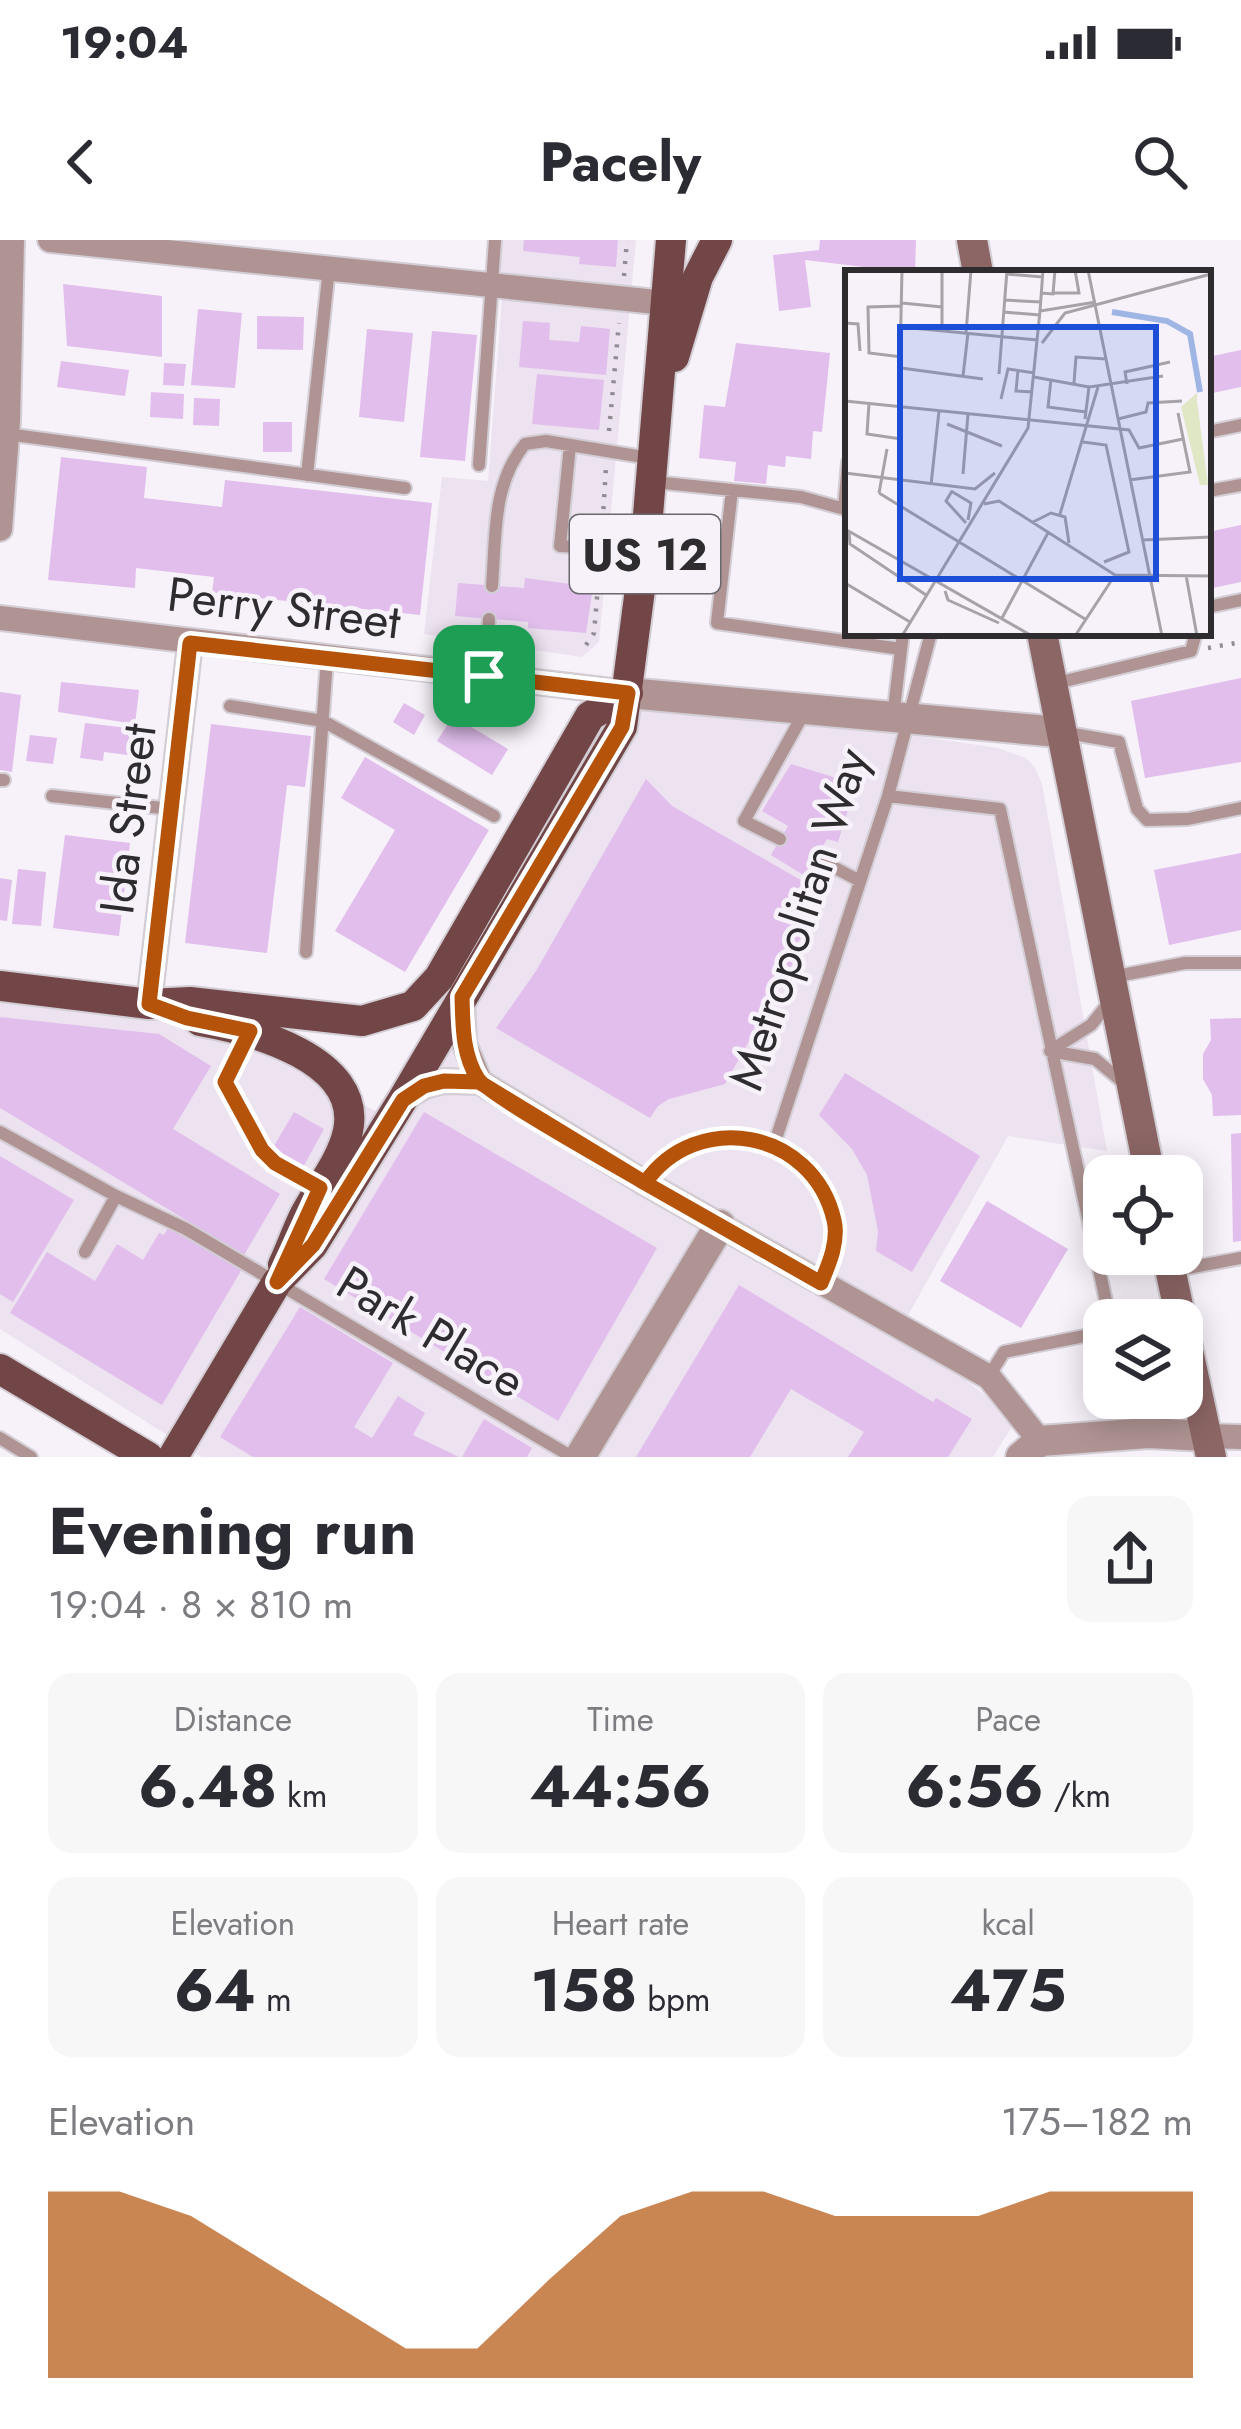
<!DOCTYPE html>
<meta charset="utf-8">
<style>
:root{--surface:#fff;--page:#f7f7f7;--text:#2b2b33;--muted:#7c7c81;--accent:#b45309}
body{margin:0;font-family:Jost,sans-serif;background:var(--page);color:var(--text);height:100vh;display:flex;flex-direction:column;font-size:45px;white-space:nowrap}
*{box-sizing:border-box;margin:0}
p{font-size:39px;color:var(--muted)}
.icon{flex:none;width:66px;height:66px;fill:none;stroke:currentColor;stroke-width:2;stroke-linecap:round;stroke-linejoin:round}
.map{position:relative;height:1217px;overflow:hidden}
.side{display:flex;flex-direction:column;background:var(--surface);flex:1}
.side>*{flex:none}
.fabs{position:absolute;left:1083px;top:915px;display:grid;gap:24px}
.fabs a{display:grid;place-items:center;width:120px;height:120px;border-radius:24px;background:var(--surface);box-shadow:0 6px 30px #0003;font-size:60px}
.pin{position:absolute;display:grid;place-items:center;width:102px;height:102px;color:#fff;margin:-51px;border-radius:24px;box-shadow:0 6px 18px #0006}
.round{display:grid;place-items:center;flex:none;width:126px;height:126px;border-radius:24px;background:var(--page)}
.overview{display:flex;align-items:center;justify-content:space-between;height:204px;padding:0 48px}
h1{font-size:66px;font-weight:700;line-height:90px}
.metrics{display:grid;grid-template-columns:repeat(3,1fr);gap:18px;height:204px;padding:12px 48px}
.metrics div{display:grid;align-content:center;border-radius:24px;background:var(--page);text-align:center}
.metrics b{font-size:60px;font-weight:700}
.metrics small{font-size:33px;font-weight:400}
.metrics p{font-size:33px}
.chart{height:336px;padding:24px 48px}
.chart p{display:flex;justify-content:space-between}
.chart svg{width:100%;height:216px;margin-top:12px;fill:var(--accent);opacity:.7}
.status{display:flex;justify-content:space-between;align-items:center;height:84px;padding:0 60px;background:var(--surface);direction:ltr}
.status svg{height:33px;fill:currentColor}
header{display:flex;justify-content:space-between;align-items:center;height:156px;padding:0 48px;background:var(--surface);font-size:54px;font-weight:700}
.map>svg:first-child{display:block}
.built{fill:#ede2f0}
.building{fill:#e1beec}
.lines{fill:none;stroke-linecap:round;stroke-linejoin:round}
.service-casing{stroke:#d3ced5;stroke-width:16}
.minor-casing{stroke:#d3ced5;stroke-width:28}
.tertiary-casing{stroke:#d3ced5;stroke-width:34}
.secondary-casing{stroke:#d3ced5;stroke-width:34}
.primary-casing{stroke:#d3ced5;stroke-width:34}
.path{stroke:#908c92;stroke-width:4.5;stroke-dasharray:3 9;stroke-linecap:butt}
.service{stroke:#af9493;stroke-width:12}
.minor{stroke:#af9493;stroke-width:24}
.tertiary{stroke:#af9493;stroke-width:30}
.secondary{stroke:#8c6665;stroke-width:30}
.primary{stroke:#724646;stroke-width:30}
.route-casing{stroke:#fff;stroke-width:24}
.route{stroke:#b45309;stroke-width:15}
.labels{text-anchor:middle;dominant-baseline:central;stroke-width:9;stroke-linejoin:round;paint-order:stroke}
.shield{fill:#f7f1f9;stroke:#6a676c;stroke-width:3}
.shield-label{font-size:45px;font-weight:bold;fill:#2e2c2f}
.street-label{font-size:48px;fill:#2e2c2f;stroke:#f7f1f9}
.inset-river{fill:none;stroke:#9fb6e5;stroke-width:6}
.inset-road{fill:none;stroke:#a7a2a8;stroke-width:3}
.view{fill:#1d4ed8;fill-opacity:0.15;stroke:#1d4ed8;stroke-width:6}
.inset-edge{fill:none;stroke:#2e2c2f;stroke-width:6}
</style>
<div class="status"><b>19:04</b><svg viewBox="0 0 49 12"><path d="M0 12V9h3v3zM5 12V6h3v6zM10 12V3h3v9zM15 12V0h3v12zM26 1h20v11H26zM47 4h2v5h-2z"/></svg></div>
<header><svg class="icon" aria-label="back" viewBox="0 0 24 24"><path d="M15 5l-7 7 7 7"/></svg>Pacely<svg class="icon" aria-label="search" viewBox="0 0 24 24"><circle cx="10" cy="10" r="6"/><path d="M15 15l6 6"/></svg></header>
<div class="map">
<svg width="1241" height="1217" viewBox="0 0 1241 1217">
<rect width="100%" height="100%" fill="#f7f1f9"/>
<path class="built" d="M488 0H636L599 402 582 417 424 394 442 237 488 241 504 33 486 24Z
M628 453 998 508 1026 518 1035 528 1042 544 1107 911 1008 896 901 1088 1016 1180 993 1217H202L0 1089V762L192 783 231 791 386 877Z"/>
<path class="building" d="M524 0H618L616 27 579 24 580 17 523 11Z
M820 0H916L915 33 805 20 811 67 779 71 773 15 819 10Z
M63 44 162 56V117L67 106Z
M198 69 242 73 235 148 191 145Z
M257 76 304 77 303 110 257 109Z
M523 81 550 83 549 100 579 102 581 86 610 89 606 135 519 127Z
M367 89 413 93 404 182 359 177Z
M432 91 477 95 465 221 420 217Z
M736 103 830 113 822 192 813 191 811 219 786 216 785 227 768 225 766 244 734 241 736 222 699 218 704 165 725 167Z
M1241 110V147L1208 154V117Z
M61 121 129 130 125 156 57 147Z
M164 123 186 124 184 146 163 145Z
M537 134 604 140 599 190 532 184Z
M151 152 184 154 183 179 150 177Z
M194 158 220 159 219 186 193 185Z
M263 182H292V212H263Z
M61 217 147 227 144 258 222 267 225 240 432 263 420 375 212 353 214 337 136 328 135 348 48 340Z
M1241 285V342L1208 349V292Z
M525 338 593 347 586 393 528 388V382L455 376 458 343 524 348Z
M1241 438V522L1145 538 1131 461Z
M61 442 139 450 135 484 58 472Z
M0 452 21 455 12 532 0 530Z
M404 463 425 475 414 495 393 482Z
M453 476 508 509 492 535 437 501Z
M85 483 146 490 143 517 104 512 103 521 80 518Z
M211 484 311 496 305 547 287 545 267 713 185 703Z
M30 495 57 498 53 524 26 521Z
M365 517 489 590 405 732 335 691 395 590 341 558Z
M791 524 856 544 838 602 827 599 805 636 771 615 788 586 762 571Z
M646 539 672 566 823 653 811 674 816 677 787 717 794 721 725 844 669 859 658 866 650 878 496 788 536 731Z
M65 595 130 603 119 696 53 688Z
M1241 613V690L1169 705 1154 630Z
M18 629 46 632 41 686 12 684Z
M0 638 12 640 7 681 0 680Z
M0 777 159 794 211 826 173 889 280 954 244 1015 0 868Z
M1241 778V875L1213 876 1212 855 1203 839V814L1211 800 1210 779Z
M845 833 980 916 912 1032 876 1011 878 991 867 935 852 909 819 875Z
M294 872 324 889 302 929 271 911Z
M424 872 657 1008 558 1181 324 1039Z
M1241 893V1001L1233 1002 1231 894Z
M0 916 74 960 13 1062 0 1054Z
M987 961 1068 1009 1021 1088 940 1041Z
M170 985 242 1029 162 1165 10 1073 47 1012 95 1041 117 1004 143 1020 159 993 164 995Z
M739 1045 933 1162 936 1158 972 1179 948 1217H848L864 1192 791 1149 750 1217H636Z
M300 1067 393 1123 354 1187 372 1198 398 1156 425 1173 413 1195 459 1217H253L220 1197Z
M484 1179 532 1208 527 1217H462Z"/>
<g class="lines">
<g class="service-casing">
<path id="service" d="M1208 192 1241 185
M7 194 405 248
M570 205 560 306 644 310
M479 225 495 0
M307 235 329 28
M654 242 801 257 848 270
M732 250 717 383 901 409
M1208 251 1241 245
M844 269 848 222
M492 346C496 296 492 244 525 204L546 201 649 218
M1208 367 1241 360
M485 436 489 379
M1052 444 1191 411 1196 393
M230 466 323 481 494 576
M893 477 903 393
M1062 492 1119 502 1137 569 1147 580 1188 579 1241 568
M0 540H4
M52 556 171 569
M888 556 1000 569 1110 1080
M780 599 744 581 805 471
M816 618 860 641
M306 712 327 419
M1112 737 1185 723H1241
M1112 759 1091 785 1050 811 1095 819 1125 844
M250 792 225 842 262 910 275 923 319 947
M0 892 116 956 186 989 572 1217
M774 905 888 556 931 393
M645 943C686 884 794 880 823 953 828 964 835 976 835 988 835 1007 829 1024 822 1042
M85 1012 116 956
M1172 1031 1241 1018
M989 1136 1004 1112 1104 1092
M0 1198 31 1217"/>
</g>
<g class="minor-casing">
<path id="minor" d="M50 0 666 63
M0 289 8 181 12 0
M0 378 628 453
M462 758 464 803 480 842
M149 764 190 403
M403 859 425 846 444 841 480 842 645 943 989 1137 1040 1201
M1206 1196 1241 1197"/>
</g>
<g class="tertiary-casing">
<path id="tertiary" d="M628 453 1059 492
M580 1217 720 985
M1021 1217 1040 1201 1148 1193 1206 1196"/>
</g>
<g class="secondary-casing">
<path id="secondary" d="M972 0 978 33
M1042 393 1150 936
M1167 1014 1181 1080
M1182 1083 1211 1217"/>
</g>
<g class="primary-casing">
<path id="primary" d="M674 117 698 37 717 0
M0 746 149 764 190 762 362 781 413 766 439 738 590 476 628 453
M200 781C251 790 363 819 348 891 342 920 319 948 305 974 297 990 291 1008 283 1025
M0 1129 148 1217
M173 1217 277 1042 313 1005 403 859 622 487 645 311 671 0"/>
</g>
<path class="path" d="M624 36 627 0
M609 191 619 83
M602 293 606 227
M586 405 594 393 600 322
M1208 408 1241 402"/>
<use href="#service" class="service"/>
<use href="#minor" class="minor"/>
<use href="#tertiary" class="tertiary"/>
<use href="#secondary" class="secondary"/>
<use href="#primary" class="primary"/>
</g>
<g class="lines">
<g class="route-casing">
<path id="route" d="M484 436 190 403 149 764 187 778 250 791 225 842 262 910 275 923 320 948 277 1042 313 1005 403 860 424 846 444 841 479 842 645 943 821 1043C829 1024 839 1001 834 980 813 889 696 869 645 943 618 927 489 855 478 839 462 814 463 785 462 757L622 487 628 453 484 436"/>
</g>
<use href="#route" class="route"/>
</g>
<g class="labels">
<rect class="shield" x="570" y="275" width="150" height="78" rx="9"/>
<g class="shield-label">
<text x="645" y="314">US 12</text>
</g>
<g class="street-label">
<text transform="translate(284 368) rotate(7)">Perry Street</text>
<text transform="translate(128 579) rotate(-83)">Ida Street</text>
<text transform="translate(799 679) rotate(-72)">Metropolitan Way</text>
<text transform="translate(431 1092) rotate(31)">Park Place</text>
</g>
</g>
<g transform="translate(845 30)">
<rect width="366" height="366" fill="#f7f1f9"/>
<path d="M352 123V131L363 215H355L336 137Z" fill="#dfe7c4"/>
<path class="inset-river" d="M267 42 322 51 345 64 355 122"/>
<path class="inset-road" d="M97 0V61M243 0 317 366M161 4 198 7M196 23 208 24 210 0M208 23H234L230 0M159 30 196 32M57 33 97 37M195 41 198 0M158 42 195 45M0 53 13 54 15 81M57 57 192 70M121 63 126 0M197 73 220 43 366 4M57 87 24 83 23 37 57 36M56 98 138 109M173 100 171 121 188 122M154 104 162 0M118 106 123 63M189 107 244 117M206 109 203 137 241 142M229 113 231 87 261 89M282 114 280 102 325 92M156 129 163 99 190 103M0 131 284 160 294 178 338 169M24 133 22 164 56 169M54 135 57 0M240 149 244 117 318 106M273 149 301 142 303 133 337 131M102 154 157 176M238 172 261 175 284 282 259 292M0 203 130 219 150 203M118 204 123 144M284 210 345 202 333 143M86 215 94 141M106 221 126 233 123 250M107 221 101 231 121 253M34 223 240 349M34 223 42 179M139 234 154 231 270 305M215 244 253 117M188 252 206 243 220 247 224 273M0 259 187 366M4 262 5 274 81 325M298 270 366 267M341 305 352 366M0 313 65 352M100 321 103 330 154 353M157 348 204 261M57 366 183 158 195 41 251 32M230 366 270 305 366 306"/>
<path class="view" d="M55 57H311V309H55Z"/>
<rect width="366" height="366" class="inset-edge"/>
</g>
</svg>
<div class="fabs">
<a><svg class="icon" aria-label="locate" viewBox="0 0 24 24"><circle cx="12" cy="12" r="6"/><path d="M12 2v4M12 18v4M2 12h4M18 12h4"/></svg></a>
<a><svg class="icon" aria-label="layers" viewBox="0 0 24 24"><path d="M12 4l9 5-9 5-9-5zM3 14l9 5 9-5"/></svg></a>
</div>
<div class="pin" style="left:484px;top:436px;background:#1e9e55"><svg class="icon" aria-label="arrive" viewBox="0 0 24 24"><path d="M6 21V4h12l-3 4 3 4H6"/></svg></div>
</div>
<section class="side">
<div class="overview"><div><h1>Evening run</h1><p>19:04 · 8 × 810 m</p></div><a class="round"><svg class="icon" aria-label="share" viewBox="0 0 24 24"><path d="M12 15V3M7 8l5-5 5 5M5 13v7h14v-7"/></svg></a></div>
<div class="metrics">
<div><p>Distance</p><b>6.48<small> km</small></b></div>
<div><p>Time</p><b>44:56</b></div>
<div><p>Pace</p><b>6:56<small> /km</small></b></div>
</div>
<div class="metrics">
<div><p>Elevation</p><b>64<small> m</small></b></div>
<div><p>Heart rate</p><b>158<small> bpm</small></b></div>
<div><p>kcal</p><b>475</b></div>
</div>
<div class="chart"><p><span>Elevation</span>175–182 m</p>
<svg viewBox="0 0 160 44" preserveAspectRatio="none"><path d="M0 44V6L10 6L20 11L30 20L40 29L50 38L60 38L70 24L80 11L90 6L100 6L110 11L120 11L130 11L140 6L150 6L160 6V44z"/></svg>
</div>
</section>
